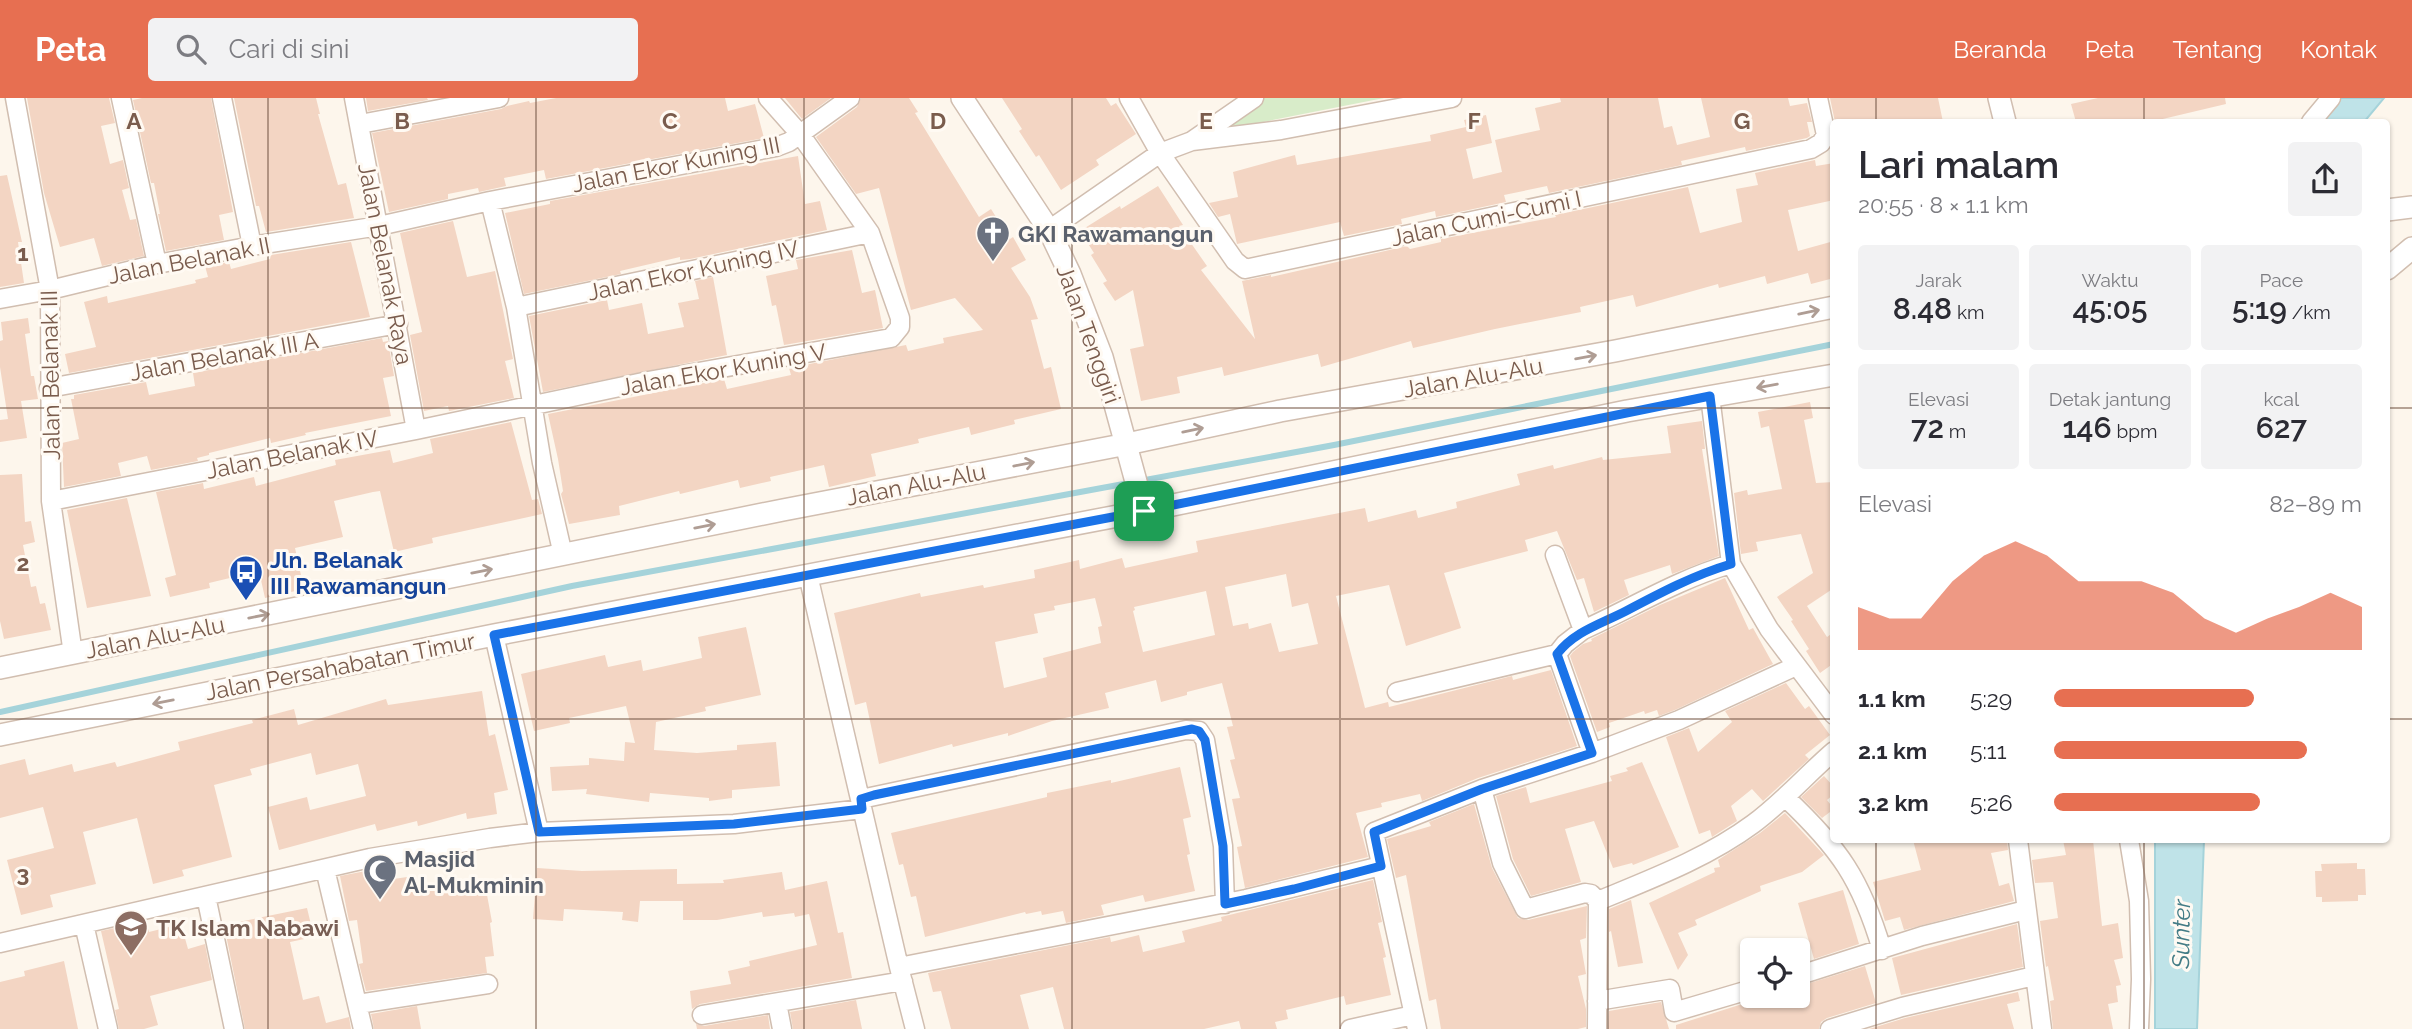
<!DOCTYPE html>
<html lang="id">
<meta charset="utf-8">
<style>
:root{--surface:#fff;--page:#f2f2f3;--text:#2b2b33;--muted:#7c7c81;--accent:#e76f51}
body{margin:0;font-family:Raleway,sans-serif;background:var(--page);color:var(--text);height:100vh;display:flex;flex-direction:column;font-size:26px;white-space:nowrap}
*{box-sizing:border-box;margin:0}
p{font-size:23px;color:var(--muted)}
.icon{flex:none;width:38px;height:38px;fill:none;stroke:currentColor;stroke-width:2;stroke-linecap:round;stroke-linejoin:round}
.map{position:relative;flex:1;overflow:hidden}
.details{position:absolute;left:1830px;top:21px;width:560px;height:724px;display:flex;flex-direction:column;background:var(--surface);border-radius:7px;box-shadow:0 2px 5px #0004}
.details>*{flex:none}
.controls{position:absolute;left:1740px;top:840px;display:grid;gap:14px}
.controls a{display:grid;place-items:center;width:70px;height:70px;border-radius:7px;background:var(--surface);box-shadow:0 2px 5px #0004;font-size:35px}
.pin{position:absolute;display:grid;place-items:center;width:60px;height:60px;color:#fff;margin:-30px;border-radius:14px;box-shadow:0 4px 10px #0006}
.round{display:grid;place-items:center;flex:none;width:74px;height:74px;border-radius:7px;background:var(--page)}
.headline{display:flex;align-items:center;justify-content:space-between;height:119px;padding:0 28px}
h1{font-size:38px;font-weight:600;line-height:52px}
.metrics{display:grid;grid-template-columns:repeat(3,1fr);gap:10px;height:119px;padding:7px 28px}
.metrics div{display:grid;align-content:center;border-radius:7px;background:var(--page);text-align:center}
.metrics b{font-size:30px;font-weight:600}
.metrics small{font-size:19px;font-weight:400}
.metrics p{font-size:19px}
.chart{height:196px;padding:14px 28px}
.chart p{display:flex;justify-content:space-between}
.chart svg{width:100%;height:126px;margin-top:7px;fill:var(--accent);opacity:.7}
ul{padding:0 28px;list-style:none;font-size:23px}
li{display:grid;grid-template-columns:112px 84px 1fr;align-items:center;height:52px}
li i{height:18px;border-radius:9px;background:var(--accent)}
header{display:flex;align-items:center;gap:42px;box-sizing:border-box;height:98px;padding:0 35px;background:var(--accent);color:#fff}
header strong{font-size:33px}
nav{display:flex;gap:38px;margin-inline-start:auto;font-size:24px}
.search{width:490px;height:63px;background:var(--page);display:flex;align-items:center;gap:18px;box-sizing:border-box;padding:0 24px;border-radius:7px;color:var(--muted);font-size:26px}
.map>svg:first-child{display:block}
.green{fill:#d8ecc9}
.water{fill:#bfe3e8;stroke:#a5d3da;stroke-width:2}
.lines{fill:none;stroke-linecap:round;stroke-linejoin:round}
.stream{stroke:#a5d3da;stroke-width:6}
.building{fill:#f3d5c3;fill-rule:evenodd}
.minor-casing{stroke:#d1beb0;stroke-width:21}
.tertiary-casing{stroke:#d1beb0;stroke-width:24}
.minor{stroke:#fff;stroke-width:18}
.tertiary{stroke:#fff;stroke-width:21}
.oneway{stroke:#af9d94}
.route-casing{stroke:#fff;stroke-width:14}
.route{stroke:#1a73e8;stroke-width:9}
.grid{fill:none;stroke:#7a5c4d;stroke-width:2;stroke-opacity:0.55}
.labels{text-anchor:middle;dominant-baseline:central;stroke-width:6;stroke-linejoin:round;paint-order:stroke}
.street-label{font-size:23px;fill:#7a5c4d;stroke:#fffaf3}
.worship-label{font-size:23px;font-weight:bold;fill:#5b616d;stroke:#fffaf3;text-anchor:start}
.transit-label{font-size:23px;font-weight:bold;fill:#164399;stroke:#fffaf3;text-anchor:start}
.education-label{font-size:23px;font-weight:bold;fill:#785e54;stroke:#fffaf3;text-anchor:start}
.water-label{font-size:24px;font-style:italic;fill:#437c86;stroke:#fffaf3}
.grid-label{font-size:23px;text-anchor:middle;font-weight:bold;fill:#7a5c4d;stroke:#fffaf3;stroke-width:6;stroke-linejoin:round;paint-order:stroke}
</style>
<header>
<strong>Peta</strong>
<div class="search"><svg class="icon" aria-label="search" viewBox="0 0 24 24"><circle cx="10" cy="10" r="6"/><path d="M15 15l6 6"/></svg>Cari di sini</div>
<nav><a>Beranda</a><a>Peta</a><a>Tentang</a><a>Kontak</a></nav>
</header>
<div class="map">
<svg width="2412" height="931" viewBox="0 0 2412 931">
<rect width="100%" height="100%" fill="#fdf6ec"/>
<path class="green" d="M1262 0H1384L1212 34Z"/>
<path class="water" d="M2334 0H2384L2364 24H2320Z
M2155 742H2204L2197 931H2155Z"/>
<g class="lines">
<path class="stream" d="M0 614 572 488 1334 347 1834 246"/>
</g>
<path class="building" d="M27 0H109L115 25 101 28 110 66 123 62 129 90 122 92 130 122 136 121 144 158 102 168 94 140 60 149 44 95Z
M142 0H211L233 114 219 117 224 142 166 153 158 116H160L154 85H151L133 2Z
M234 0H316L320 16H318L338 87 346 85 354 120 266 134 259 108H256Z
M366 0H427L428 2 368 13Z
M556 0H725L728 13 755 6 764 40 546 81 544 72 504 80 506 88 479 94 478 90 448 96V101L389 114 372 35 501 11 507 8 529 3 530 5Z
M785 0H831L802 21Z
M861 0H909L918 14 915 15 979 119 991 111 1010 141 1013 139 1026 162 1011 170 1030 199 1038 221 1031 222 1044 271 1051 269 1061 311 1014 322 1015 326 971 337 969 329 918 341 919 345 871 356 876 378 829 389 824 367 770 379 771 383 740 390 738 382 680 396 679 393 619 408 620 417 569 426 561 396 563 393 558 361 548 316 724 281 727 291 791 277 789 270 906 247 908 253 944 245 943 240 983 232 955 200 911 212 879 90 856 96 816 39 857 9Z
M1002 0H1106L1111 8 1116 5 1136 36 1096 62 1099 67 1061 92 1039 57 1036 59 1019 33 1022 31Z
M1560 0H1658L1664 30 1672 28 1677 47 1710 39 1701 0H1788L1790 8 1807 5 1812 24H1807L1810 38 1807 40 1746 53 1745 49 1681 63 1682 67 1549 95 1547 88 1504 97 1506 104 1436 119 1435 113 1401 121 1402 126 1344 138 1340 124 1237 146 1230 116 1218 119 1209 105 1238 99 1233 74 1295 57 1297 67 1431 43 1430 37 1466 29 1464 22 1486 17 1492 45 1466 51 1473 81 1502 74 1495 42 1540 32 1535 10 1561 4Z
M1830 0H1938L1943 24H1835Z
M2098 0H2225L2226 6 2150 24H2076L2071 6Z
M798 58 805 106 820 103 827 132 690 161 680 162V159L620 173 621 176 524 196 505 115 550 106V103Z
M1815 62 1816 68 1834 65V102L1788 112 1798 153 1834 143V180L1811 186 1808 175 1767 186 1765 178 1719 190 1718 186 1636 209 1633 197 1580 209 1581 214 1495 231 1413 250 1411 243 1321 269 1318 256 1224 278 1222 269 1177 279 1180 295 1141 303 1130 251 1144 248 1133 192 1115 203 1103 185 1107 183 1091 157 1094 155 1080 133 1120 108 1121 111 1158 88 1183 127 1179 128 1207 168 1201 172 1255 241 1242 183 1271 177V179L1407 148 1410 151 1441 144V141L1556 119 1555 117 1688 89 1700 135 1742 124 1736 91 1758 87 1755 75Z
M7 77 22 144H18L24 185 0 189V78Z
M453 123 467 179 495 173 513 261 505 263 514 300 449 313 448 308 424 313 410 237 422 234 400 135Z
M351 144 370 219 69 275 65 256 96 249 84 204 107 198 108 205 196 185 195 182 208 179 205 168 229 164 231 171 270 161 271 157Z
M852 152 862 195 875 192 883 230 784 247 776 207 772 208 766 178 798 171 796 162Z
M713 179 727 257 543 294 529 218 607 202 609 212 642 205 648 236 684 229 678 205 699 201 695 183Z
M28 220 30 235 25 236 31 278H34L38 301 21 303 27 340 0 344V322L8 321 0 269V243L3 242 1 224Z
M382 240 383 244 388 243 394 278 383 280 391 318 305 335 306 337 271 345 270 340 209 355V357L197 360 198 363 151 372 147 358 118 365 121 378 64 389 62 345 79 341 71 301H74V297L146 284 149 297 195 288 193 275Z
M1810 304 1813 320 1804 322 1816 385 1834 384V490L1807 508 1827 539 1834 534V565L1820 575 1806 553 1809 551 1791 523 1793 522 1777 499 1813 475 1801 436 1756 444 1758 453 1741 456 1734 395 1747 392 1748 397 1782 391 1769 328 1761 330 1758 314Z
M1702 323 1705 351H1702L1719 458 1672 476 1670 467 1624 482 1629 497 1594 514 1584 480 1577 482 1557 433 1525 442 1528 453 1444 475 1461 530 1406 548 1389 487 1336 498 1365 610 1388 604 1389 609 1512 578 1513 582 1551 572 1577 648 1478 680 1422 703 1420 696 1381 705 1382 709 1356 715 1368 759 1245 790 1237 749 1242 748 1232 701 1240 700 1230 662 1235 661 1227 629 1233 628 1222 585 1187 594V597L1161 604 1156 582 1105 595 1109 610 1052 623 1008 638V635L953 649 952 646 879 666 866 604 855 607 834 515 920 495 921 499 983 487 984 490 1035 480 1034 472 1079 462 1080 471 1122 460 1125 470 1198 454 1196 443 1365 410 1368 424 1416 412 1418 420 1457 410 1456 404 1520 387 1517 376 1553 367 1554 371 1602 359 1603 362 1671 355 1667 328ZM1286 476 1292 509 1308 505 1318 546 1279 554 1271 525 1249 531 1248 525 1233 528 1225 489ZM1206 493 1215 537 1143 554 1133 513 1135 512 1134 509ZM1095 500 1102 528 1098 529 1101 545 1043 560 1047 579 1004 590 995 544 1038 535 1034 516 1055 512 1054 508Z
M511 324 532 402 538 401 542 416 432 440 433 445 394 454 380 393 373 394 334 403 343 439 295 450 304 491 265 500 259 473 209 485 210 490 170 499 165 480 176 477 156 394 203 385 204 391 254 379 256 388 336 367 335 362 390 352 393 365 433 355 430 341Z
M22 376 25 424 31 423 35 444 23 447 31 489 36 488 40 506 45 505 51 532 4 541 0 523V377Z
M127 400 151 498 87 510 67 412Z
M1725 480 1749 532 1753 530 1773 566 1675 612 1659 618 1657 612 1645 616 1644 613 1609 625 1610 629 1597 634 1570 558 1573 554 1583 546 1592 543 1591 541 1660 507Z
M746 529 761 597 705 609 706 613 656 624 654 652 697 655 737 652V647L776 644 780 688 732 692V700L709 703V700L650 695 649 704 586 696 587 691 552 693 550 669 589 667V660L624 663 625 644 635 645 626 608 569 620 570 625 534 633 521 576 605 557 608 569 641 562 643 573 702 560 698 539Z
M1786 585 1805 611 1809 608 1830 637 1805 657 1809 661 1763 703 1752 691 1731 708 1737 723 1712 739 1710 732 1699 736 1666 639 1689 630 1698 654 1732 624 1725 613Z
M482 593 489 638 495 636 508 692 494 695 497 716 467 721 466 715 418 728 417 723 377 733 375 726 279 752 268 709 307 699 310 712 366 698 358 666 316 677 311 655 250 671 252 677 214 687 232 759 182 772 184 778 153 786 137 720 83 734 96 786 50 797 53 809 21 817 7 762 54 750 43 709 0 720V667L25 661 29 677 72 666 74 674 115 664 117 669 180 652 178 644 253 625 252 622 294 611 298 627 386 601 388 607Z
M1642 664 1679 749 1633 767 1632 765 1613 770 1594 723 1565 731 1581 784 1531 798 1513 761 1496 698 1526 689 1530 705 1612 683 1610 678 1628 673 1626 670Z
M1180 669 1191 719 1183 721 1190 756 1187 757 1195 793 1145 804 1143 797 1101 807 1104 817 1066 825 1063 813 1042 817 1041 813 1026 816 1025 814 925 839 916 798 911 799 903 766 899 767 891 735 1047 699V695L1111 682V685Z
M1824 678 1834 689V696L1827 702 1834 711 1822 720 1801 699Z
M1474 706 1492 770 1518 820 1528 822 1587 808 1586 840 1580 842 1586 876 1578 878 1586 911V929L1578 931H1441L1436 901 1429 903 1406 777 1396 780 1387 741 1431 728 1429 724Z
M1785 715 1824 757 1802 774 1760 788 1761 793 1695 822 1697 827 1678 835 1688 857 1678 872 1649 805 1715 774 1714 770 1720 769 1718 762 1760 735Z
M1913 742H2007L2008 752 1991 755 1999 788 2009 785 2014 803 1904 832 1900 819 1885 823 1873 784 1921 772Z
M2063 742H2093L2102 828 2118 825 2123 860 2114 862 2121 887 2116 888 2118 904 2108 906 2113 931H2053L2050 903 2054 902 2048 868 2046 869 2040 823 2058 820 2053 784 2035 785 2032 762 2066 757Z
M2357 765V771H2365L2366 797H2358V803L2322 804V799H2316L2315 773H2322L2321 766Z
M537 770 582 773 677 771V786L724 785 723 782 782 774 785 792 827 783 838 835 843 834 852 880 700 906 692 911 690 893 731 886 728 873 750 868 749 863 817 847 809 816 795 819 794 815 763 819 762 814 717 822H683V803H640L638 824 622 822 623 814 564 811 563 823 533 821Z
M371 772 373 784 414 778 415 790 445 785 447 794 485 786 492 824 490 825 494 858 485 859 487 875 366 893 359 866 363 865 357 822 349 823 340 778Z
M1373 782 1382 824 1378 825 1386 859 1383 860 1391 897 1346 907 1344 898 1286 912 1288 921 1275 924 1277 931H1241L1239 923 1204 931H1064L1053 889 1020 897 1029 931H951L941 893 933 894 928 875 1110 839 1111 844 1139 837 1143 854 1185 844 1182 833 1222 823 1221 819Z
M1843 792 1859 846 1814 861 1798 805Z
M1631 802 1643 865 1618 869 1611 833 1609 834V811Z
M307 810 314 839 290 844 303 902 319 898 326 925 349 919 351 931H245L224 827Z
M146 823 149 834 181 826 188 851 205 846 212 882 150 898 158 927 144 931H119L115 912 119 911 101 833Z
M2017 826 2023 869 1901 897 1892 860Z
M64 863 78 931H0V884L25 878 24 873Z
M1865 868 1876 905 1827 920 1821 924 1819 931H1676V927L1755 902 1761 898H1797V889Z
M2018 894 2020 903 2007 906 2014 931H1869L1905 920Z
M856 902 862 931H793L790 914Z
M1661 904 1669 931H1608L1609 913Z
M417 908 421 931H374L371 916Z
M768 917 770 931H697L696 926 704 928Z"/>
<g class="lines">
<g class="minor-casing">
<path id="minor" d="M15 0 50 192 51 403 73 556
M121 0 157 166
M222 0 252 148
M354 0 416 332
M1129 0 1160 55 1235 163 1245 171 1811 51 1821 45 1826 37 1818 0
M2311 24 2331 0
M360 26 499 0
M1192 43 1281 32 1452 0
M490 103 516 209 542 365 563 457
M1049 132 1160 55 1192 43 1254 0
M0 201 50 192 157 166 252 148 379 128 490 103 776 49 789 44 850 0
M516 209 870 135
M49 290 398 226
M1710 298 1731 466 1769 531 1834 617
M51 403 416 332 648 283 891 240 900 229V220L870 135 800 36 768 0
M1555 457 1583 532 1565 546 1557 556 1592 655
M808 477 899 869 915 931
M1583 532C1632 510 1678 481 1731 466
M494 537 539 734
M1397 594 1557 556
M1482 691 1502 765 1525 811 1585 795 1591 796 1598 803
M1786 700C1839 750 1861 781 1882 852
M861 701 1186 632 1199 633 1205 642 1223 748 1225 806
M2018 742 2042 931
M2129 742 2139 803 2141 881 2139 931
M325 771 363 931
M206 798 234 931
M84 826 108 931
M0 845 370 760 490 740 539 734 734 726 862 711
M899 869 1246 801 1381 768
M1797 878 1922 838 2026 812
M1597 903 1670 891 1674 914 1752 891
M777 905 782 931
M358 906 488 886
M702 917 903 883
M1350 931 1413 917
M1417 931 1374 734 1482 691 1592 655 1679 622 1796 568
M1597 931 1598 803C1651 781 1707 760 1753 726 1783 704 1806 677 1834 653
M1830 931 1902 909 2034 878"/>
</g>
<g class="tertiary-casing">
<path id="tertiary" d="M962 0 1049 132 1070 176 1102 259 1144 413
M1999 0 2005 24
M2387 112 2412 109
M2387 171 2412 150
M0 570 783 412 1127 346 1280 313 1615 253 1834 209
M0 637 494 537 1144 413 1627 313 1834 277"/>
</g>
<use href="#minor" class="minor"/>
<use href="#tertiary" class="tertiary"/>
</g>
<defs><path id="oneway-shaft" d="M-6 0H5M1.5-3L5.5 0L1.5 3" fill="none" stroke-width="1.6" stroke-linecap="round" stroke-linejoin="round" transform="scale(1.75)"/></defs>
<g class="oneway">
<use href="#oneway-shaft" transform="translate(1809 214) rotate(-12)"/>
<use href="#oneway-shaft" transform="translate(1586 259) rotate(-10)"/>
<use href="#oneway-shaft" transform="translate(1767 288) rotate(170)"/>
<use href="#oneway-shaft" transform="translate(1193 332) rotate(-12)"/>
<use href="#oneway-shaft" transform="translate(1024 366) rotate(-11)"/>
<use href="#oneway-shaft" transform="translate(705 428) rotate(-11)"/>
<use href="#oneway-shaft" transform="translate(482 473) rotate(-11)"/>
<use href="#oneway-shaft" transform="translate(259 518) rotate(-11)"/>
<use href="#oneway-shaft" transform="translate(163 604) rotate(169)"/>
</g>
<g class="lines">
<g class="route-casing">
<path id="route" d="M1710 298 1731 466C1694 477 1660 495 1626 513 1601 526 1575 533 1557 556L1592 655 1482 691 1374 734 1381 768 1294 791 1225 806 1223 748 1205 642 1199 633 1192 631 874 697 861 701 862 711 734 726 539 734 494 537 1144 413Z"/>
</g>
<use href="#route" class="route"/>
</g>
<path class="grid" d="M268 0V931M536 0V931M804 0V931M1072 0V931M1340 0V931M1608 0V931M1876 0V24M2144 0V24M0 310H1834M2387 310H2412M0 621H1834M2387 621H2412M1876 742V931M2144 742V931"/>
<defs>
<g id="church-pin" transform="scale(1.75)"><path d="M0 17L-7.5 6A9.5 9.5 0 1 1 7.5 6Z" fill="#6b7280" stroke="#fffaf3"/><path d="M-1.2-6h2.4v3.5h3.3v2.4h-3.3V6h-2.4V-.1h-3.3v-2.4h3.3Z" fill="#fff"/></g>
<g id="bus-pin" transform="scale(1.75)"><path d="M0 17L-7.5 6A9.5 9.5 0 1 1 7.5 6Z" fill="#1a4fb4" stroke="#fffaf3"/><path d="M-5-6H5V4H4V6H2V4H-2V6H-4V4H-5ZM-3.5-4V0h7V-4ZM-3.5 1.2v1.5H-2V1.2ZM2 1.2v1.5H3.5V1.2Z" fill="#fff"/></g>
<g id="mosque-pin" transform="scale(1.75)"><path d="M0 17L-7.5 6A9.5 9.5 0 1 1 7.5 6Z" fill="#6b7280" stroke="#fffaf3"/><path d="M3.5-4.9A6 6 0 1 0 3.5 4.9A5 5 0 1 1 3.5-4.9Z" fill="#fff"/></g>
<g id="school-pin" transform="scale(1.75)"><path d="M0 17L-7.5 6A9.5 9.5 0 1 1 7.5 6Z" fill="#8d6e63" stroke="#fffaf3"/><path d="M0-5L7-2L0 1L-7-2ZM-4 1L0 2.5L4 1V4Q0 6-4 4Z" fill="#fff"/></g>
</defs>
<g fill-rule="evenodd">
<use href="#church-pin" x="993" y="135"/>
<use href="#bus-pin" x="246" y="474"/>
<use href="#mosque-pin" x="380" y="773"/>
<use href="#school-pin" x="131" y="829"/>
</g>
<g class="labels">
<g class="street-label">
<text transform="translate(676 66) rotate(-11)">Jalan Ekor Kuning III</text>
<text transform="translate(1486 120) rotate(-12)">Jalan Cumi-Cumi I</text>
<text transform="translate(189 162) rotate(-11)">Jalan Belanak II</text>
<text transform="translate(386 166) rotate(79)">Jalan Belanak Raya</text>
<text transform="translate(693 172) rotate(-12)">Jalan Ekor Kuning IV</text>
<text transform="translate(1089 236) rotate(70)">Jalan Tenggiri</text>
<text transform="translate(224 258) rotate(-10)">Jalan Belanak III A</text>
<text transform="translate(723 271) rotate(-10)">Jalan Ekor Kuning V</text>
<text transform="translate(50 277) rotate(-91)">Jalan Belanak III</text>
<text transform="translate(1473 279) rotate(-10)">Jalan Alu-Alu</text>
<text transform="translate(292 356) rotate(-11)">Jalan Belanak IV</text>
<text transform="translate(916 386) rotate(-11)">Jalan Alu-Alu</text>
<text transform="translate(155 539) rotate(-11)">Jalan Alu-Alu</text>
<text transform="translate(340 568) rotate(-11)">Jalan Persahabatan Timur</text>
</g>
<g class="worship-label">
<text x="1018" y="135">GKI Rawamangun</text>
<text x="404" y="760">Masjid<tspan x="404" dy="26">Al-Mukminin</tspan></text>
</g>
<g class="transit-label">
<text x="270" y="461">Jln. Belanak<tspan x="270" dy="26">III Rawamangun</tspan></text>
</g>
<g class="education-label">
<text x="156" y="829">TK Islam Nabawi</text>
</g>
<g class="water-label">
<text transform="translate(2181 836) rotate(-89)">Sunter</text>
</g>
</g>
<g class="grid-label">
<text x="134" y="31">A</text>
<text x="402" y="31">B</text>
<text x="670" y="31">C</text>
<text x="938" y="31">D</text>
<text x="1206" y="31">E</text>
<text x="1474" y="31">F</text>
<text x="1742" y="31">G</text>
<text x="23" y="163">1</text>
<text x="23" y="473">2</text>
<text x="23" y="784">3</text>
</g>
</svg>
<div class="controls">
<a><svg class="icon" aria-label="locate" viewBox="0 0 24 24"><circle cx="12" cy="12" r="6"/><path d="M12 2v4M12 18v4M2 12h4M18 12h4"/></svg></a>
</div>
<div class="pin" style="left:1144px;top:413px;background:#1e9e55"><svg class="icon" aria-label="arrive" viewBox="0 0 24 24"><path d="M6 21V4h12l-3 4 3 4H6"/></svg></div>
<section class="details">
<div class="headline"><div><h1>Lari malam</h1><p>20:55 · 8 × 1.1 km</p></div><a class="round"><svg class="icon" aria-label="share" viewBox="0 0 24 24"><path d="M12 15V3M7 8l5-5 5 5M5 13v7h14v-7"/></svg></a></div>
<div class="metrics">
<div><p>Jarak</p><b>8.48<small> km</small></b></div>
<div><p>Waktu</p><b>45:05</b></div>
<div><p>Pace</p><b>5:19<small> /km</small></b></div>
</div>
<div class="metrics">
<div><p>Elevasi</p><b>72<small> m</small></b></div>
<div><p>Detak jantung</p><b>146<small> bpm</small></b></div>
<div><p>kcal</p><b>627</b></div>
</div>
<div class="chart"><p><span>Elevasi</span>82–89 m</p>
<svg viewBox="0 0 160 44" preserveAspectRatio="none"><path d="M0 44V29L10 33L20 33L30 20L40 11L50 6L60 11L70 20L80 20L90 20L100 24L110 33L120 38L130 33L140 29L150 24L160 29V44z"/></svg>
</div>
<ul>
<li><b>1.1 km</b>5:29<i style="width:65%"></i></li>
<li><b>2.1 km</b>5:11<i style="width:82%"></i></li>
<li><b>3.2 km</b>5:26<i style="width:67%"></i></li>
</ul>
</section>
</div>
